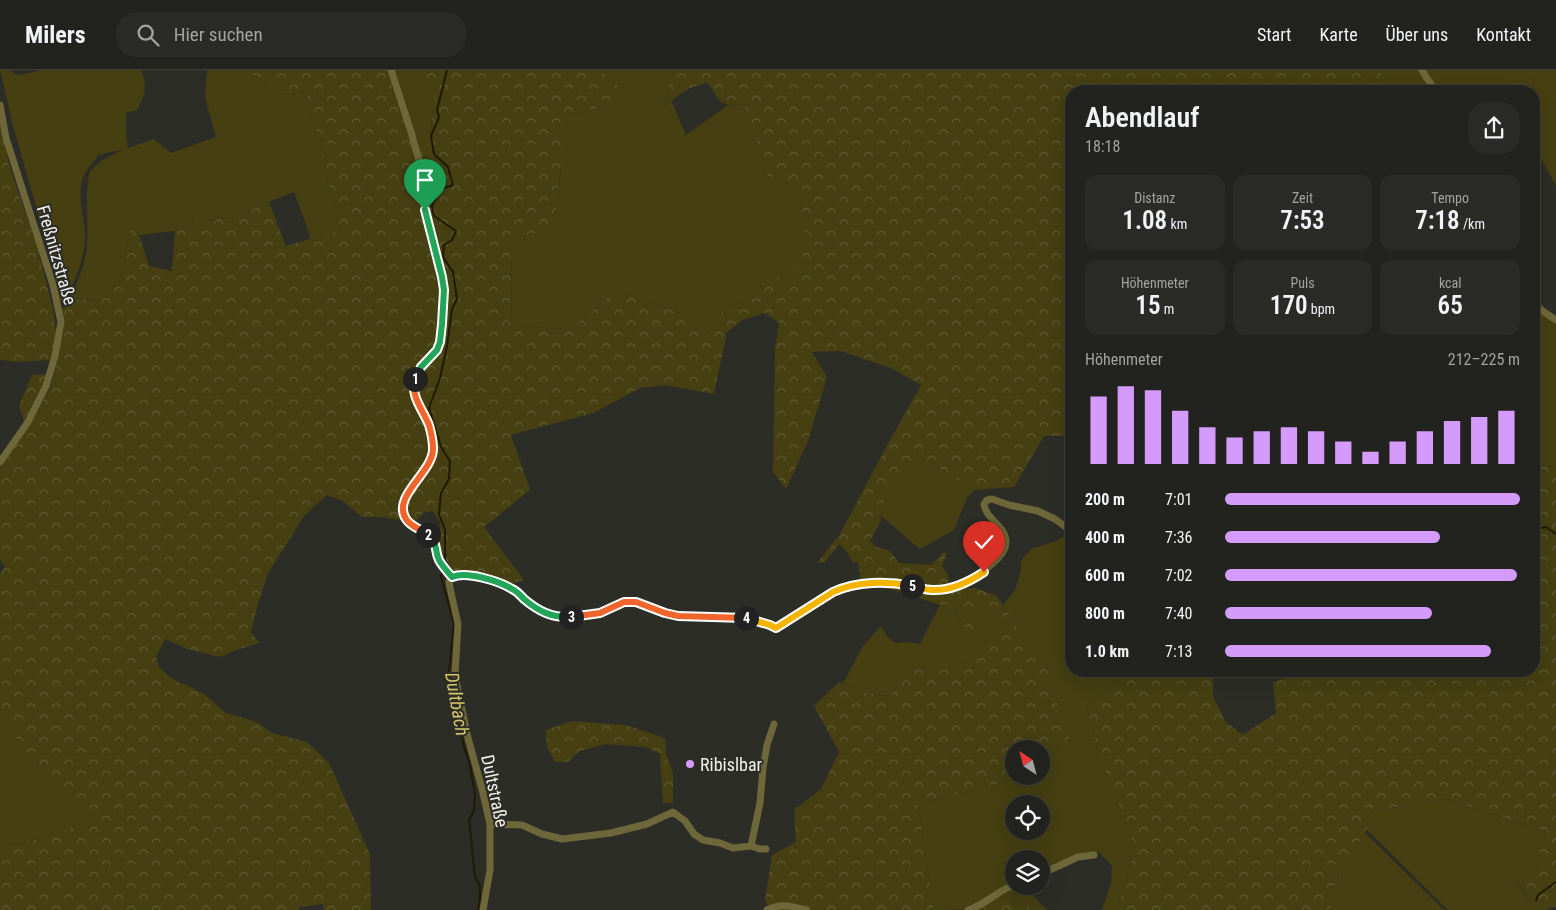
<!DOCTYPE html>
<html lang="de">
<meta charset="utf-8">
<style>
:root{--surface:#22221e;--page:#2a2a27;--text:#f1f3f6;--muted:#a2a4a4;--line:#3f3f3c;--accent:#d59bfb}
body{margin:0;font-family:"Roboto Condensed",sans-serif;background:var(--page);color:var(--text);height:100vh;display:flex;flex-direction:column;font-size:19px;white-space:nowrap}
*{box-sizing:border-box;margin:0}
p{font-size:16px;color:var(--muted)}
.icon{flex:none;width:28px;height:28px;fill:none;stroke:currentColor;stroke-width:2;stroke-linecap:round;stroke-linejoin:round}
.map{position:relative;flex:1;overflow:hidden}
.panel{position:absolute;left:1065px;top:15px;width:475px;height:592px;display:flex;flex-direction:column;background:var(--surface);border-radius:20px;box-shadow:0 5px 20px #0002,0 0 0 1px var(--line)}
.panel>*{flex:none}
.needle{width:32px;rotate:324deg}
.controls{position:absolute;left:1005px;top:670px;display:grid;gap:10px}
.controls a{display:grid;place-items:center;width:45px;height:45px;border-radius:50%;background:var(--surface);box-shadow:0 5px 20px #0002,0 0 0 1px var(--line);font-size:25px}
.pin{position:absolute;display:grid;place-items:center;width:42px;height:42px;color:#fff;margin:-51px -21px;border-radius:50% 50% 50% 0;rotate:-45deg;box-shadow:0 0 5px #0007}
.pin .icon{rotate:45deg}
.km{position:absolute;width:25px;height:25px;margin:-12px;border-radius:50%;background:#222;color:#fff;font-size:14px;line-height:25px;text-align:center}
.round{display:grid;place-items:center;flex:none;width:52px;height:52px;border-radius:20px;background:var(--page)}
.summary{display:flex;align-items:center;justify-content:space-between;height:85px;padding:0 20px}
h1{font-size:28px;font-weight:600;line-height:38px}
.stats{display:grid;grid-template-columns:repeat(3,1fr);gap:8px;height:85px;padding:5px 20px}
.stats div{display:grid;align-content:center;border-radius:12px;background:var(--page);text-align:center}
.stats b{font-size:25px;font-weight:600}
.stats small{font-size:14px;font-weight:400}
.stats p{font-size:14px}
.chart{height:140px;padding:10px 20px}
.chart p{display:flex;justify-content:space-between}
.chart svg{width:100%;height:90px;margin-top:5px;stroke:var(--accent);stroke-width:6}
ul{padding:0 20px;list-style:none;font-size:16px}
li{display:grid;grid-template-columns:80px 60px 1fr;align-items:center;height:38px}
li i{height:12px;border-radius:6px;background:var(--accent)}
header{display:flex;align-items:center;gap:30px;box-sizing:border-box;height:70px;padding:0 25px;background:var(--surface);border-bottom:1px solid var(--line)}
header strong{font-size:24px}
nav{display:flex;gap:28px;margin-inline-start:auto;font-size:18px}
.search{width:350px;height:45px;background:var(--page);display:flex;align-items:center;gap:12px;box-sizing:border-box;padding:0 18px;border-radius:20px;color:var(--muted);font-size:19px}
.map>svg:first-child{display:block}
.grass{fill:#453f12;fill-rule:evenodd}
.forest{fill:url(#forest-crowns)}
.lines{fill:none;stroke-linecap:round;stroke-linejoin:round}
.stream{stroke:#201b00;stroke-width:2}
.minor{stroke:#6e6739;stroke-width:7}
.split-1-casing{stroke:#fff;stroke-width:10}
.split-2-casing{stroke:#fff;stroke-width:10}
.split-3-casing{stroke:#fff;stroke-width:10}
.split-4-casing{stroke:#fff;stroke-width:10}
.split-5-casing{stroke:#fff;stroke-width:10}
.split-6-casing{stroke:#fff;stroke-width:10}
.split-1{stroke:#22a559;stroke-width:6}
.split-2{stroke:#f0652b;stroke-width:6}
.split-3{stroke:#22a559;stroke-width:6}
.split-4{stroke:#f0652b;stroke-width:6}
.split-5{stroke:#f5b400;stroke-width:6}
.split-6{stroke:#f5b400;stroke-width:6}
.poi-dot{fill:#d59bfb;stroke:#2d2d28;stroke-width:2}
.labels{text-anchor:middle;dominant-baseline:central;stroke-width:4;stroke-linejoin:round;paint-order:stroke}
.street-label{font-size:18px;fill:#f0efec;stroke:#2d2d28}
.poi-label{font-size:18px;fill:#f0efec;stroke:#2d2d28;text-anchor:start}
.water-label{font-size:19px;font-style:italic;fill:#d3c568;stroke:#2d2d28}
</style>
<header>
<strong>Milers</strong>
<div class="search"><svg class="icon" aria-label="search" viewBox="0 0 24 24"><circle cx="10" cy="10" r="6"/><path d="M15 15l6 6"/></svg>Hier suchen</div>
<nav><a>Start</a><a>Karte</a><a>Über uns</a><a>Kontakt</a></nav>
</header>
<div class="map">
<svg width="1556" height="840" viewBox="0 0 1556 840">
<defs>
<pattern id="forest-crowns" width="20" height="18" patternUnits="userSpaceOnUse" patternTransform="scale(1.25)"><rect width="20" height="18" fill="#453f12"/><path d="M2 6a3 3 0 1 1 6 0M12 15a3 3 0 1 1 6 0" fill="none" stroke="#605b35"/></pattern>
</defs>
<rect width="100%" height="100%" fill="#2d2d28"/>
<path class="grass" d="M0 0H10L15 4 21 5 41 0H141C148 18 145 24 137 40L126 43V64L128 78 154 69 171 83 216 67 205 28 207 0H249L250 3 277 19 306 21 340 160 311 169 294 122 269 132 236 148 204 150 175 161 139 165 130 159 121 209 104 229 70 230C77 212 86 194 87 175 89 150 84 126 90 101L101 91 124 79 98 85C93 93 86 99 83 108 76 128 86 149 85 169 84 189 74 219 60 233L53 195 13 56Z
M388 0H422L434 21 430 74 419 80 393 20Z
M602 0H671L664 36 672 32 686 65 728 35 744 34 761 83 766 105 795 116 804 147 806 176 801 216 761 214 756 228 726 237 705 266 683 244 615 221 570 260 511 255 512 175 530 164 554 157 561 97V47L620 32 627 24Z
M1382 0H1421L1434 21H1379Z
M1425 0H1556V116L1534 75V21H1439Z
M1541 244 1556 252V399L1534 394V247Z
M923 388 974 420 967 428 954 460 920 479 880 445C878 425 910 400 923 388Z
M1070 464 1071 601H1129L1086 636 1103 696 1135 778 1118 836V840H1102L1111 814 1112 796 1099 782 1076 786 1041 802V789H1014V816H1024L1047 840H1032L1022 831C995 840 963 840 934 840L918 734 1016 709 1020 706H1041V689L1070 666 1061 643 1045 595 1026 572 1003 535 1015 520 1021 501V491L1031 479 1056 471ZM1014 734H1041V761H1014Z
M940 535H954L960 549 974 547 982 541C993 545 996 551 999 562 985 576 970 595 949 599 937 602 922 599 910 599L890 626C873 626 859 621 843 613L863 576 881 556 887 566 895 573 908 572 920 574Z
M0 639 15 668 91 751 46 767 0 778Z
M1447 729 1546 762 1533 809 1516 812 1537 840H1448L1366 759 1378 740Z
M1364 762 1444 840H1336L1323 832 1338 809Z"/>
<path class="forest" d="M249 0H388L393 20 419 80 430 73 434 21 422 0H602L627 24 620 32 561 47V97L554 158 530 164 512 175 511 255 570 260 615 221 683 244 705 266 726 237 756 228 761 214 774 205 788 215 801 216 803 200 788 189 805 176 804 147 795 116 766 105 761 83 744 34C720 36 721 34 709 14L706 13C697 16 687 18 680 24 673 29 672 32 664 36L671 0H1382L1379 21H1071V371L1066 366H1044L1014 417 974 420 923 388 891 418 880 440 881 450 870 471 877 477 890 481 899 493 931 495 944 482 947 483 942 496 948 505 950 520 975 518 997 526 1026 572 1045 595 1061 643 1071 666 1041 689V679H1014V706H1020L1016 709 918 734 934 840H771L765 830 772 785 796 772 794 740 821 719 839 682 814 636 839 612C858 619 868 626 890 626L910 599C922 599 937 602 949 599 970 595 985 576 999 562 996 552 993 545 982 542L974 547 979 562 966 559 954 535H940L891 519 888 515 862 517 858 492H852L848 483 839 474 825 492 817 493 839 466 884 381 921 315 891 298 841 281 812 282 827 307 808 371 786 419 773 402 775 279 779 253 765 243 742 250 727 262 714 324 665 315 640 318 593 343 511 365 530 420 484 457 524 510 510 514 484 505 454 501 443 486 437 468 441 457 439 450 432 441 423 443 415 452 379 447H362L343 431 327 425 304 446 267 505 255 545 251 563 260 573 236 580 220 587 187 579 165 569 156 587 159 597 166 604 178 612 195 619 205 625 226 643 257 652 272 663 307 672 329 693 370 784 371 840H324L323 834 299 837V840H0V778L46 767 90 751 15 668 0 639V504L5 497 0 489V398L34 348 51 315 57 291 63 253 61 240 70 230 104 229 121 209 130 159 139 165 149 196 172 201 175 161 204 150 236 148 269 132 286 176 340 160 306 21 277 19 250 3Z
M0 47 9 95 36 173 53 238 56 264 51 290 14 292 0 289Z
M48 304 43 318 24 351 19 336 32 305Z
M1534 394 1556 399V836L1546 840H1537L1516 811 1533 809 1546 762 1447 729 1378 740C1359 770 1343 802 1324 832L1336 840H1118V836L1135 778 1103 696 1086 636 1129 601H1213V626L1225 651 1243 665 1276 643 1273 612 1285 608 1284 601H1534Z
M571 651 625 655 665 668 666 684 673 703V733H663L660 684 646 677 605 674 580 681 568 692H555L547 677 546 660Z
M1002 824 1012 835 1022 831 1032 840H974Z"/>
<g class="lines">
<path class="stream" d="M1534 450H1538L1540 458 1546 457 1556 464
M445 494V460L439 444 441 423 449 409 450 391 441 377 429 338 440 308 447 276 452 239 457 229 453 202 443 187 444 175 452 170 456 161 434 146 432 136 441 119 453 115 448 97 434 84 431 66 439 47 437 40 447 0
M443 501 441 506 454 554 449 601 464 677 469 691 475 724 474 740 469 750 475 806 480 816V829L478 840
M1536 831 1538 825 1556 812"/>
<path class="minor" d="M391 0C398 22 405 43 412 65 414 75 418 85 420 94 423 109 421 125 425 140 426 146 429 152 430 158 434 174 439 190 442 206 445 221 443 254 440 270 437 288 415 296 413 315 412 335 434 356 433 379 433 404 401 416 404 443 405 456 423 458 431 467 437 475 436 484 440 492 443 497 448 502 452 507
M1422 0 1426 7 1436 21
M0 35 6 68 53 215 61 252 55 286 46 316 28 352 0 392
M1534 233 1544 242 1556 250
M452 507C467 501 500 511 513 520 527 529 537 543 554 546 568 549 587 548 600 543 608 541 615 534 624 532 642 529 661 543 678 546 710 551 747 540 776 558L833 522C850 514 874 511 893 513 906 514 920 521 934 520 956 519 976 509 992 494 998 489 1006 481 1006 472 1006 456 986 450 984 434L987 430 992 429 1009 435 1038 441 1055 449 1071 461
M452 507 449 511 450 518 458 554 455 604 458 621 468 668 482 719 490 754V800L483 840
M490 754 522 755 542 764 562 769 611 763 647 754 673 742 685 751 694 764 703 770 720 773 733 778 751 776 760 779H766
M751 776 760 733 763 698 767 675 774 654
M1041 804 1078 787 1094 785
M767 840C781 833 792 836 806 840
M968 840C985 835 997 821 1014 815"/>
</g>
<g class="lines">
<g class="split-1-casing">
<path id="split-1" d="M415 309 421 297 437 280 440 272 442 254 444 220 442 207 425 140"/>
</g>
<g class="split-2-casing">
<path id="split-2" d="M415 309C410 326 423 340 429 355 431 362 433 371 433 378 434 402 391 426 406 449 411 457 421 459 428 465"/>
</g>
<g class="split-3-casing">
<path id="split-3" d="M428 465C439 474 434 480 439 490 442 496 448 502 452 507 467 501 499 511 512 519 517 521 521 526 524 529 538 541 552 548 571 547"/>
</g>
<g class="split-4-casing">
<path id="split-4" d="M571 547 600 543 624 532H636L665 543 678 546 746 548"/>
</g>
<g class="split-5-casing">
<path id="split-5" d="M746 548 770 555 776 558 833 522C857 511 887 511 912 516"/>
</g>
<g class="split-6-casing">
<path id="split-6" d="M912 516C918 517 925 520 932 520 951 521 969 512 984 502"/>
</g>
<use href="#split-1" class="split-1"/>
<use href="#split-2" class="split-2"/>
<use href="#split-3" class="split-3"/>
<use href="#split-4" class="split-4"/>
<use href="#split-5" class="split-5"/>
<use href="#split-6" class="split-6"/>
</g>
<circle class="poi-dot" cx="690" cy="694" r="5"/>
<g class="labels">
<g class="street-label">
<text transform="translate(57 185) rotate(74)">Freßnitzstraße</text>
<text transform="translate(495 721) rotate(78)">Dultstraße</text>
</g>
<g class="poi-label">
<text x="700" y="694">Ribislbar</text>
</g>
<g class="water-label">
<text transform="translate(457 634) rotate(80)">Dultbach</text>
</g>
</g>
</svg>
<div class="controls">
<a><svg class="needle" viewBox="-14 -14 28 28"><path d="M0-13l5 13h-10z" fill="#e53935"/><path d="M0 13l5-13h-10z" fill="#a2a4a4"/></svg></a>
<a><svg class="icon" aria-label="locate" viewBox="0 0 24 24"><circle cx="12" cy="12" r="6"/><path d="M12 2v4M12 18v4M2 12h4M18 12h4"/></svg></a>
<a><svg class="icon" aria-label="layers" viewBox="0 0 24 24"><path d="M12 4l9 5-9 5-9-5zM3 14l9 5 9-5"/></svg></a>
</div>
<div class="pin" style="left:425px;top:140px;background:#1e9e55"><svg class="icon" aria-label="arrive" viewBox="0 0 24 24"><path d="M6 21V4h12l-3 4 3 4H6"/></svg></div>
<div class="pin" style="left:984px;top:502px;background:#d93025"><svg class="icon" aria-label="check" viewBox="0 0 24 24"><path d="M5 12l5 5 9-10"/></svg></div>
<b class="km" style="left:415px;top:309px">1</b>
<b class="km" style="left:428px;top:465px">2</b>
<b class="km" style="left:571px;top:547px">3</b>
<b class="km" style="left:746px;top:548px">4</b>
<b class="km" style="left:912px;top:516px">5</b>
<section class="panel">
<div class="summary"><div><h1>Abendlauf</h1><p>18:18</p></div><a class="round"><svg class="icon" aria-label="share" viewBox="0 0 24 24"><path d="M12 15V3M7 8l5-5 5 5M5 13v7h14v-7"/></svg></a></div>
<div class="stats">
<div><p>Distanz</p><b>1.08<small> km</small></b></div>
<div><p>Zeit</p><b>7:53</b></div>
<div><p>Tempo</p><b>7:18<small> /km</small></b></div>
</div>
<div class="stats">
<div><p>Höhenmeter</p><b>15<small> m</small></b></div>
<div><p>Puls</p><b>170<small> bpm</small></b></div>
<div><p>kcal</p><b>65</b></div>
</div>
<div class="chart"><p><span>Höhenmeter</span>212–225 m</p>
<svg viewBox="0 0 160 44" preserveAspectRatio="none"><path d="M5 44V11M15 44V6M25 44V8M35 44V18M45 44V26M55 44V31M65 44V28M75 44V26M85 44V28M95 44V33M105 44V38M115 44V33M125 44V28M135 44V23M145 44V21M155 44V18"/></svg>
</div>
<ul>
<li><b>200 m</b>7:01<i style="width:100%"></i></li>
<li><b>400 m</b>7:36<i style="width:73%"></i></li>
<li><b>600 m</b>7:02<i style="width:99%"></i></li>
<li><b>800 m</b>7:40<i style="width:70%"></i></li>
<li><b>1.0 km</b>7:13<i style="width:90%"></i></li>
</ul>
</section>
</div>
